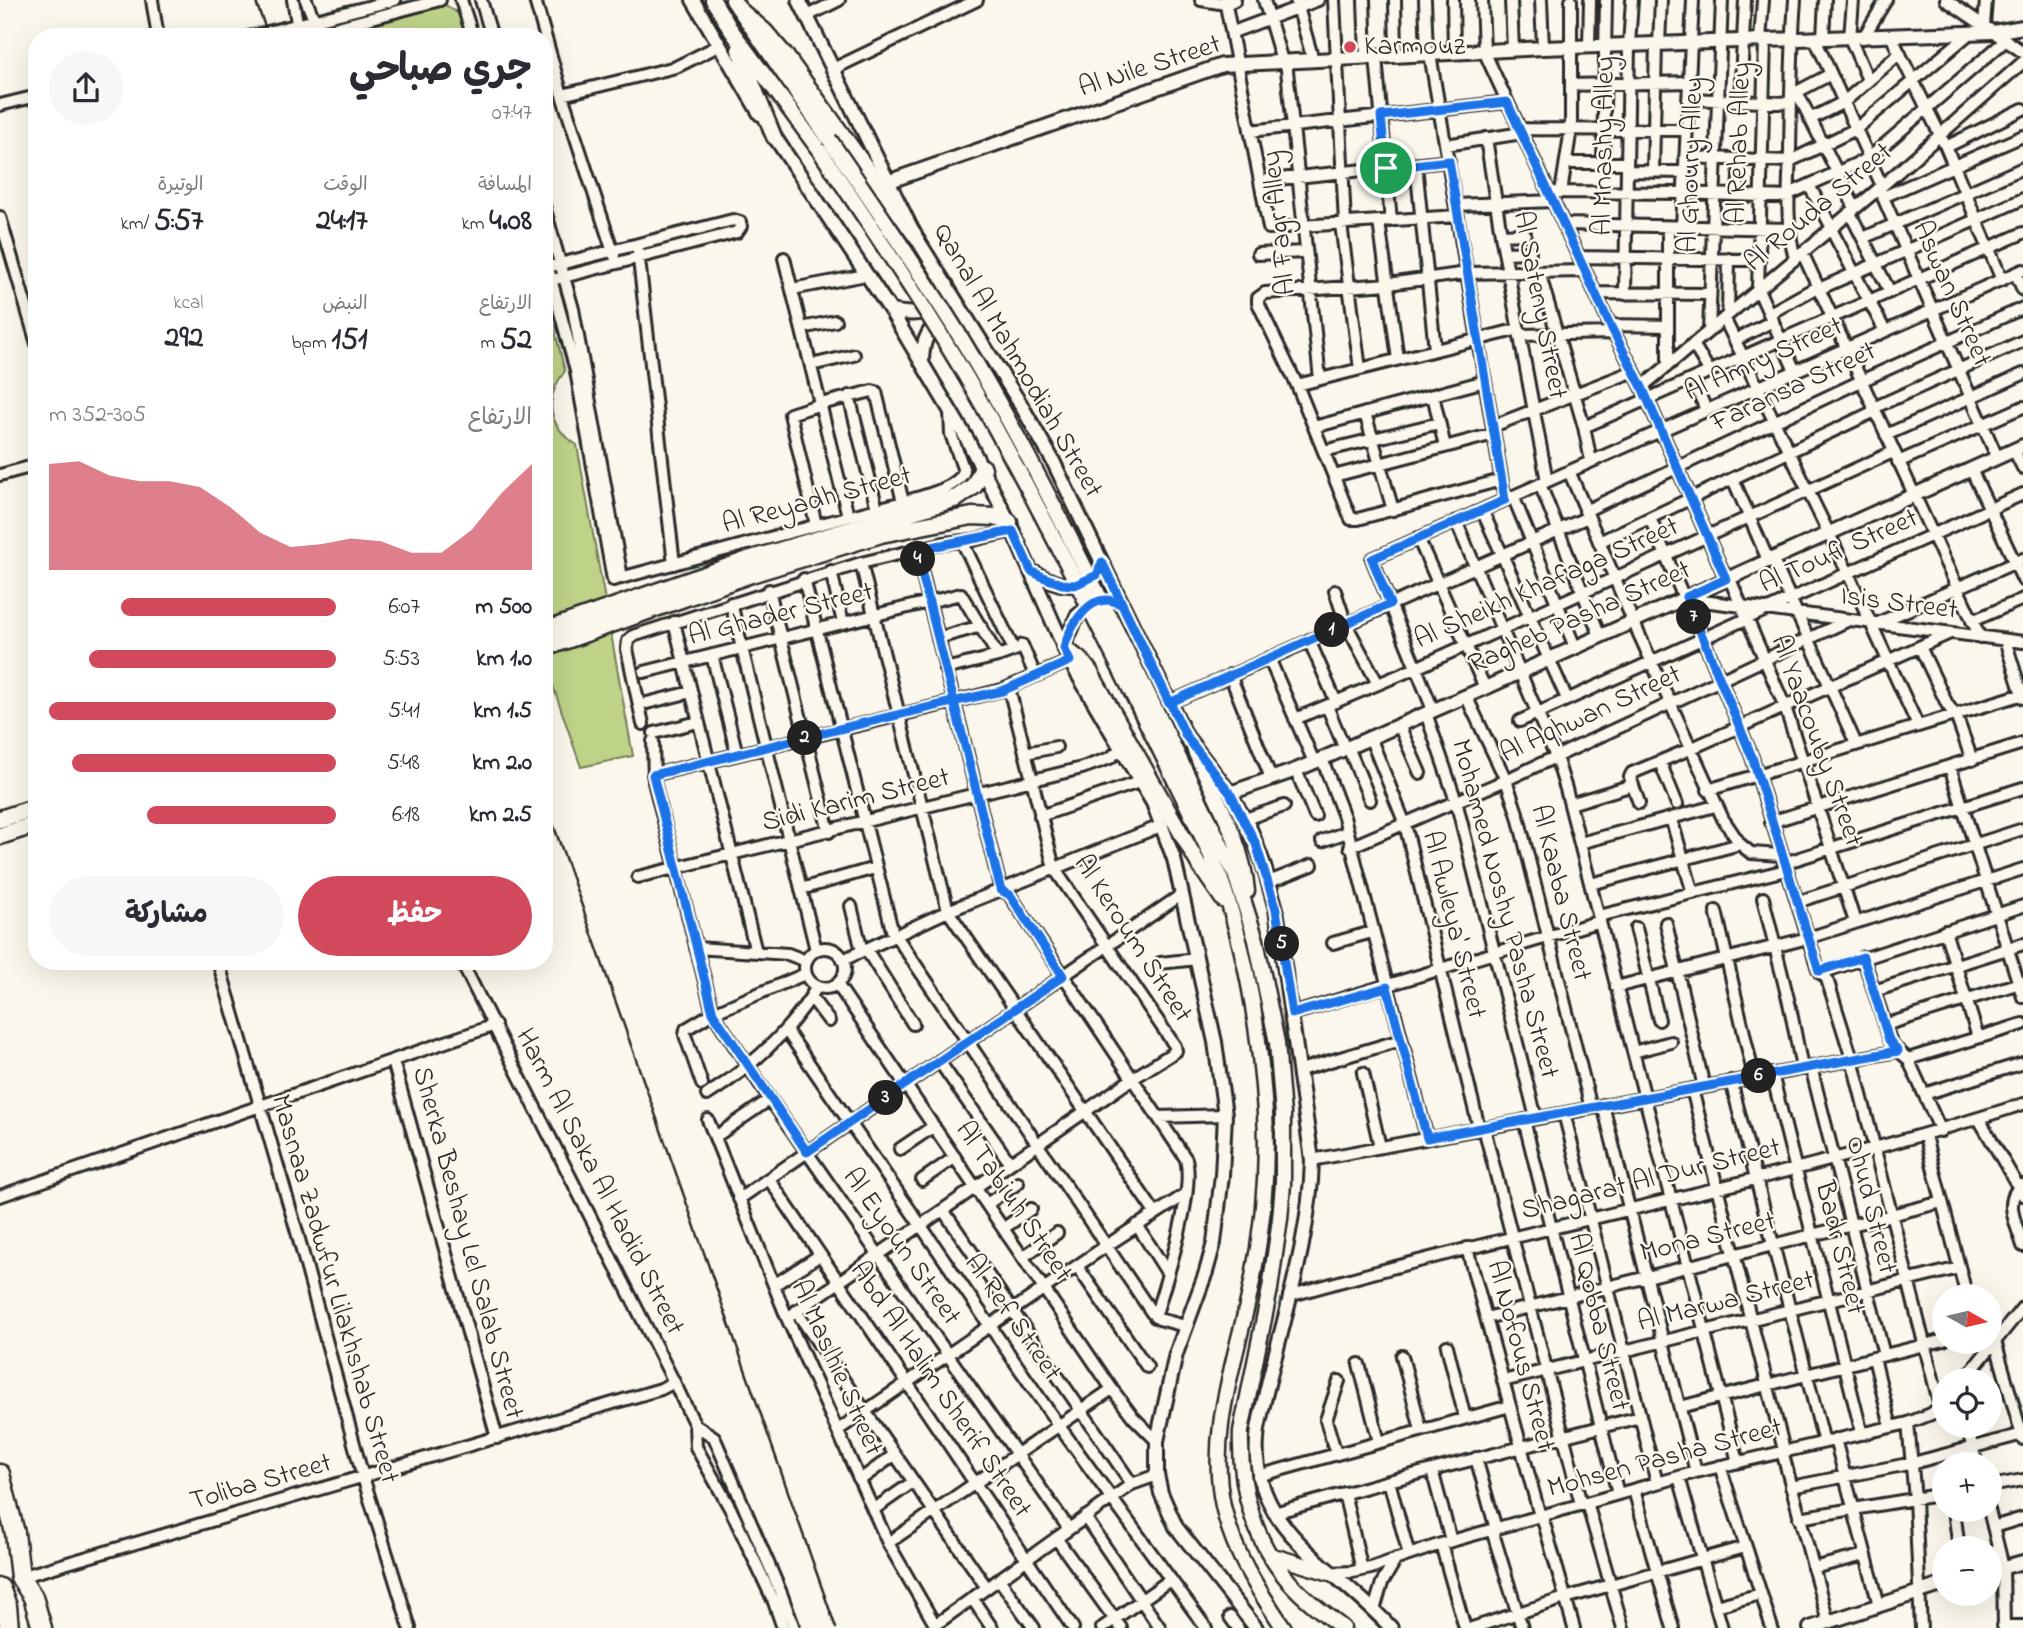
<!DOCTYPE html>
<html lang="ar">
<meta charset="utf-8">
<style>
:root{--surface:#fff;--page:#f7f7f7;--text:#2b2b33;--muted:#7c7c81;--accent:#d1495b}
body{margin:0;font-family:"Indie Flower","Playpen Sans Arabic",sans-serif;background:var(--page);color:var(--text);direction:rtl;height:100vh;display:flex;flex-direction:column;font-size:26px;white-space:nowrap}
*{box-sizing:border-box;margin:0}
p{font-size:23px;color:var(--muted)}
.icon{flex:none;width:38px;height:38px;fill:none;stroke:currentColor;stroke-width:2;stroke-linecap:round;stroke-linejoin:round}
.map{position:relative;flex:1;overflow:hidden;direction:ltr}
.details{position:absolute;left:28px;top:28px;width:525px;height:942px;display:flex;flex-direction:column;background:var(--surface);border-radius:28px;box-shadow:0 7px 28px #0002;direction:rtl}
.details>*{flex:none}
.needle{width:46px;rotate:98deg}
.tools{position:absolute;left:1932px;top:1284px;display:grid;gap:14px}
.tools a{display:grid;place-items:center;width:70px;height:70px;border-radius:50%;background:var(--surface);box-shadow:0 7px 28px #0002;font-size:35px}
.pin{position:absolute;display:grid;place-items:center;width:60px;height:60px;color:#fff;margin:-30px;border:4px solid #fff;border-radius:50%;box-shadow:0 2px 7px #0007}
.km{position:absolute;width:35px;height:35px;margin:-18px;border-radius:50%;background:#222;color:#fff;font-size:19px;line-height:35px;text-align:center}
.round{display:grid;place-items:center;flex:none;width:74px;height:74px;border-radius:37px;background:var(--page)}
.overview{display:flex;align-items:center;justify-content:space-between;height:119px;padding:0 21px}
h1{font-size:38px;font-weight:700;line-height:52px}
.figures{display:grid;grid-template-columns:repeat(3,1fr);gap:10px;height:119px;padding:7px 21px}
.figures div{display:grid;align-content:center}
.figures b{font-size:30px;font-weight:700}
.figures small{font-size:19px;font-weight:400}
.figures p{font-size:19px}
.chart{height:196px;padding:14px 21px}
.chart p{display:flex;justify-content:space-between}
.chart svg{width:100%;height:126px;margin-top:7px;fill:var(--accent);opacity:.7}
.cta{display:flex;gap:14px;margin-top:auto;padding:14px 21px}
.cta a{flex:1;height:80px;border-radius:42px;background:var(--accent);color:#fff;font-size:28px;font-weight:700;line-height:80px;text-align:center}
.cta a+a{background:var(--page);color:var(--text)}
ul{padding:0 21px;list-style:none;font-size:23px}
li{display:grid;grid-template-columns:112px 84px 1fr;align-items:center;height:52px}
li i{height:18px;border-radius:9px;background:var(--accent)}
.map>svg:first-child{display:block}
.green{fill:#bed288;stroke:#747e5a;stroke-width:2}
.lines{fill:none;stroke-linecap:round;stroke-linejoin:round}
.minor-casing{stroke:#2b2b2b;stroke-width:16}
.tertiary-casing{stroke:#2b2b2b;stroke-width:18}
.secondary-casing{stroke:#2b2b2b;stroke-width:19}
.primary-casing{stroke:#2b2b2b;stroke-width:21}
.trunk-casing{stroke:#2b2b2b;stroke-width:23}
.minor{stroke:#fbf7ec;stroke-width:10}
.tertiary{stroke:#fbf7ec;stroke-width:12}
.secondary{stroke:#fbf7ec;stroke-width:14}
.primary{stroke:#fbf7ec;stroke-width:16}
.trunk{stroke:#fbf7ec;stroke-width:18}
.rail{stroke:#2b2b2b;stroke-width:2.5}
.secondary-bridge-casing{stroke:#2b2b2b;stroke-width:19;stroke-linecap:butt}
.secondary-bridge{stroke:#fbf7ec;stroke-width:14}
.route-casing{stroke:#fff;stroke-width:14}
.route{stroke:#1a73e8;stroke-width:9}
.poi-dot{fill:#d1495b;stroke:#fbf7ec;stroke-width:2.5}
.labels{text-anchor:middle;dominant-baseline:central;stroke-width:5;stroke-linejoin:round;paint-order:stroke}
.poi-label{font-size:28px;fill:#2b2b2b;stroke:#fbf7ec;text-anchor:start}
.street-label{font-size:28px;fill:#2b2b2b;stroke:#fbf7ec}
</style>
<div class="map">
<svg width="2023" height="1628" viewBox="0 0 2023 1628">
<rect width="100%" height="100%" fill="#fbf7ec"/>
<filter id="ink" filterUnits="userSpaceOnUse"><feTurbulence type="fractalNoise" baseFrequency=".0143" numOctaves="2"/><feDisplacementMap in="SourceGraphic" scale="14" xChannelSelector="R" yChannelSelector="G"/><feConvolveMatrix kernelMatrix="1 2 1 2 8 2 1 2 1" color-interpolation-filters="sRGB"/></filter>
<g filter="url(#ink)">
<path class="green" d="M438 0 462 16 469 37H342L339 26Z
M544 288 565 371C544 398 547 426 577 445L633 756 581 767 544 660Z"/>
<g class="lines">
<g class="minor-casing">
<path id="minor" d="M152 0 158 37
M293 0 298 28
M306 0 317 27
M461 0 473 37
M481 0 492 37
M535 0 562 95 614 255
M1201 0 1226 4 1235 0
M1225 0 1269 228 1458 216
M1264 0 1282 61
M1296 0 1313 60
M1334 0 1345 224
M1364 0 1366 57
M1395 0 1396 55
M1425 0 1427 54
M1453 0 1454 52
M1482 0 1484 51 1610 325 1642 387 1726 579
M1511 0 1513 49
M1541 0 1543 48
M1795 0C1791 50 1791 100 1790 151 1789 186 1785 224 1795 258
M1853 0 1850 38 1868 80
M1946 0 2023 52
M807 16 839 0
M1984 26 1986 0
M1233 32 1318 0
M1891 36 1946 147 2002 280
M248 37 395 0
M300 37 440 0
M1823 38 1825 0
M1863 38 1886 0
M1815 39 1882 186
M1760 40 1763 0
M1765 40 1758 289 1795 371
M1659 44 1661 0
M1589 47 1590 0
M1430 54 1505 500
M1376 57 1391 221
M1286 61 1320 379
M833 69 977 0
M1571 85 1689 82
M1797 92 1855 208
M562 95 676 67 718 46
M1791 95 1831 74
M1688 99 1791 103
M1740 101 1745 0
M0 105 37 96
M1810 119 1844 102 1900 53
M1520 129 1686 130
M1250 131 1507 102
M1486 138 1501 235 1547 481
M1446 145 1522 133
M1946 147 2023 109
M1685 157 1790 161 1856 129 1970 33
M1566 163H1627
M1603 163 1606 0
M1416 165 1435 350
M1627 171 1684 172
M1653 172 1656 44
M1260 181 1449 161
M1809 185 1832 228
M1879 188 1997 457
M1549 192 1683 193 1789 197
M1561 192 1571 129V0
M1789 194 1869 158 2006 40
M1738 195 1740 159
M1883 197 2023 136
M1456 205 1553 201
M544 206 573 309 622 578
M1850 213 1890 292
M0 217 37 344
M1379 222 1398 359
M1341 224 1360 369
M1564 224 1790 229
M1682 227 1693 0
M1831 229 1885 331
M1501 235 1525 234
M1863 238 2023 168
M638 251 674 564
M1802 252 1980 637
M544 253 576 371 613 580 903 502C920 497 958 489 964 471L951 434 950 410
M1505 253 1530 252
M1258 254 1306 252
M1579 257 1759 260
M784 258 848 516
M548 267 733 220 740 222 741 226 737 232 552 280
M1539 272 1584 427 1591 461
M2016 274 2023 290
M792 289 866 275
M1819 289 2023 199
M1595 293 1710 294
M1625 294 1629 45 1632 0
M1770 313 1817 287
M1728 315 1729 259
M1724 318 1848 573 1918 726
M1610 325 1668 326
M802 328 835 321
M1709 331 1722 0
M1520 335 1614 333
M1735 340 1773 321
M1693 344 1710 372
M811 365 854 355
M1668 365V227
M1693 379 1706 410
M1297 385 1519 329
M1642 387 1882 186 2023 62
M1433 395 1445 447
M849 396 877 509
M1873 408 2023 341
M1365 413 1393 510
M1493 426 1634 371
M1314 427 1485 381
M1584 427 2023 233
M1886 435 2023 374
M2014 450 2023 468
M1324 451 1439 423
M1898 462 2023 407
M1971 469 2023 580
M1569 471 1633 621 1723 819 1740 844 1751 853 1781 855
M0 475 37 465
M1334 476 1494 434
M1733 479 1768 560
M1501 480 1358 519H1351L1297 385 1258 303V298L1265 293 1388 284 1467 273 1585 271
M1540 484 1600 636
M1513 496 1575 647
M1482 510 1567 699
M1585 511 1861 381 2023 308
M1650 518 1684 598
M1456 521 1556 757 1566 789 1738 1462
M816 525 790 414 821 404 872 391 876 392 903 502
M1418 538 1485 688
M962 541 1014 650
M1599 542 1875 411
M916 549 1001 890 1009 894 1186 1159C1195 1193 1166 1281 1155 1317
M1772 558 1856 744
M861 563 948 911 1155 1213
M831 571 843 623
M1729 577 1785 707 1855 922
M804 579 892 930 1152 1313 1159 1319 1185 1326
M769 590 829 832
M1335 591 1346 624 1378 684
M1686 597 1752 757 1818 969 1827 979 1852 1059 1940 1406
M1687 599 2023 642
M731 603 816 950
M1972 621 2023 599
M674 622 756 952
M1878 623 2023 559
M938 638 981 626
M1309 640 1336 702
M2005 640 2023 698
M1022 645 1035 675
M1920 647 1947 704 1957 718 1972 760
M712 655 737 754
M1269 658 1314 762
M945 669 998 656 1023 647
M644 672 961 594 998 656
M1230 675 1271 778
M1466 696 1506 780 1518 816 1591 1108
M647 703 691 692
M1169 703 1588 517
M1327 706 1345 749
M1433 710 1372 559 2023 270
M1426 713 1456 801 1536 1118
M1295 719 1416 668 1893 452
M1520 721 2023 494
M643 724 627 649 628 641 633 636 861 563 944 543 973 540 1013 531
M1399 725 1420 773
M654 733 698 722
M1370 737 1405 824 1479 1128
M653 741 654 782 713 1013 770 1099 1069 1529
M1348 747 1370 800
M1025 753 1056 747
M1322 759 1344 817 1427 1138
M1660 762 1677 804
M1950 767 2023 997
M1296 770 1315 816
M653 775 1002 690 1070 661
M1708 790 2023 694
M1639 803 1630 777 1632 773 1690 749 1948 634
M1570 804 1633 785
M1040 816 1142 781
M1671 818 1693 893
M1245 819 1284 806
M1771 822 2023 743
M1322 841 1347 832
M1580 843 1715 806
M1350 847 1506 780 1849 620
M1784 863 2023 788
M638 877 1082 768 1110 758 1121 749
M1269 882 1312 865
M1591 884 1740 844
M801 889 875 868
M1763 898 1790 1007 1802 1068
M1797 902 2023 829
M851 906 862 951
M1716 911 1754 1077
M1599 916 1786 870
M1666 923 1704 1087
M1636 928 1659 1020
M1945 931 1978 1037
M1333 943 1372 932
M805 968a20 20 0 1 1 40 0a20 20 0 1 1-40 0Z
M696 948 788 954 806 961
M866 949 913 1024
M1863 957 1890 1040 1894 1047 1908 1059 1941 1131
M843 960 948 911 1163 825
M218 961 297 1232 363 1477 410 1628
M461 961 674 1382 695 1425 696 1447 731 1510 774 1602 783 1628
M1160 963 1197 959
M1820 973 2023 906
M837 984 1112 1389 1133 1417 1157 1441
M1616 987 1808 938 2023 869
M1874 991 2023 944
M811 997 829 1021
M1292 1014 1600 921
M1885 1025 2023 982
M786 1030 1059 1426 1206 1628
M1633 1052 1671 1042
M1908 1059 2023 1024
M393 1061 497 1438
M939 1061 1010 1163
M1811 1067 1884 1355
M1300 1070 1401 1040
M1363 1073 1380 1147
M1772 1074 1862 1434
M1731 1081 1824 1442
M702 1084 685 1035 686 1029 713 1013 805 974
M1692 1089 1784 1450
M1924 1094 2023 1063
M707 1095C752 1067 789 1033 817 987
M1603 1105 1696 1472
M1564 1113 1657 1483
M1159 1117 1225 1115
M1979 1119 2023 1195
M708 1120 787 1318 888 1543 937 1628
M1524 1120 1618 1494
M1484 1128 1581 1504
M1925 1136 1967 1297
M715 1137 770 1099
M900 1149 934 1126
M1312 1160 1898 1051
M769 1179 1073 1628
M922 1180 955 1157
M2022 1185C2002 1200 2017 1225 2023 1246
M0 1196 495 1025
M739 1199 1181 895
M987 1204 1018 1183
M943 1210 1132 1484
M1137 1225 1168 1274
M1004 1228 1031 1209
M1467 1248 1540 1516
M1023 1257 1057 1233
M1077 1266 1147 1367
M774 1285 820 1255
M1289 1296C1532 1226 1782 1182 2023 1104
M796 1311 987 1588
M787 1318 1132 1079 1176 1051 1175 1046 1054 868 1009 688
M1486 1318 1942 1202
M1995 1341 2023 1439
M1447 1346 1465 1418
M1402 1356 1421 1430
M1874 1358 1891 1427
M1359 1364 1379 1442
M1503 1381 1959 1268
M1963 1381 2023 1307
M1680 1407 1944 1340
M1908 1423 1915 1499 1921 1628
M695 1425 714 1437 781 1593 794 1628
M1967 1426 1977 1465
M838 1430 1106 1246 1186 1194
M1835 1439 1879 1605
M1782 1451 1828 1622
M1336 1454 1326 1420 1339 1381
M1476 1458 1496 1529
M1720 1466 1772 1628
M1432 1470 1451 1541
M1258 1476 1510 1406
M1679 1477 1722 1628
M860 1480 894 1455
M1389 1481 1409 1555
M1990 1486 2023 1480
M1791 1487 1913 1463 2023 1434
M1634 1490 1673 1628
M1344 1493 1362 1570
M1587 1503 1623 1628
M873 1510 913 1482
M1954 1510 1959 1549
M1989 1510 2003 1567 2004 1628
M1274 1513 1389 1481 1640 1417
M1542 1516 1574 1628
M1085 1517 1160 1628
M1799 1518 1944 1494
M1993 1527 2023 1518
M1492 1530 1522 1628
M1056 1538 1121 1628
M888 1543 1112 1389
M1441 1544 1465 1628
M1813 1568 1865 1555
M1330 1573 1352 1572 1371 1568 1441 1544 1696 1472 1908 1423 1931 1414 1944 1403
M20 1577 661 1389 674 1382
M999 1579 1034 1628
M972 1598 992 1628
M1716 1606 1761 1594
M1374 1610 1382 1583 1396 1559
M1230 1617 1238 1628
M935 1625 1132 1484 1157 1475
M2003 1626H2023
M1102 1628 1170 1580
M1472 1628 1565 1598 1745 1547"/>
</g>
<g class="tertiary-casing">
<path id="tertiary" d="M693 0 760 114
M799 0 914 234 1021 405 1052 459 1186 736 1230 793 1251 831 1263 863 1276 909 1312 1160C1310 1250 1275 1341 1258 1429 1244 1528 1335 1565 1391 1628
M770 130 891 311 967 439 1009 522 1070 661 1153 803 1174 859 1215 1042 1225 1115 1222 1175 1214 1243 1206 1272 1176 1354 1157 1441V1475L1161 1493 1176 1527 1256 1628
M890 181 1222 65 1543 48 1993 32 2023 27
M891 311C916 316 942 316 947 285
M922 363C922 345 926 331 941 319
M1031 571C1048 580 1067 591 1086 581
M1064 647 1077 616 1095 603
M1230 793 1296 770 1485 688 2023 446
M1990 1571 2023 1562
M1810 1628 1944 1584"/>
</g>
<g class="secondary-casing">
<path id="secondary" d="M713 0 731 30 820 151
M733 0 829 139
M738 8 765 31 787 57 914 234
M739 50 774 137
M1064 647 1082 661 1090 671 1199 865 1223 900
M1144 686 1235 874 1256 940 1277 1043 1283 1114V1184L1280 1219 1270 1289 1241 1431C1239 1490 1255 1548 1297 1590 1311 1604 1327 1616 1343 1628
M1132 693C1151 731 1169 769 1188 807 1199 831 1212 855 1221 880 1247 954 1260 1035 1265 1113 1268 1169 1263 1227 1252 1282 1238 1355 1207 1430 1223 1506 1233 1552 1258 1590 1284 1628
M1195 751C1214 796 1243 841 1247 891
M1270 1555 1330 1573"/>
</g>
<g class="primary-casing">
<path id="primary" d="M544 631 748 560 957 498 974 486 983 468
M544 648 751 574 881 534 972 516 995 517 1009 522
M0 819 37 807
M0 836 37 824"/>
</g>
<g class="trunk-casing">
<path id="trunk" d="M0 1474 15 1533 20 1577 33 1597 42 1628
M0 1588 7 1606 9 1628"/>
</g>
<use href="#minor" class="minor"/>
<use href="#tertiary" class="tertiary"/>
<use href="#secondary" class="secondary"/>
<use href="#primary" class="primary"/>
<use href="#trunk" class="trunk"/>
<path class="rail" d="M255 0 269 37
M544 798 836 1628"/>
<g class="secondary-bridge-casing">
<path id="secondary-bridge" d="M829 139C874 205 919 270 961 338 1029 450 1085 569 1144 686
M820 151C876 234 933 318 983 406 1036 500 1084 596 1132 693"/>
</g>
<use href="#secondary-bridge" class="secondary-bridge"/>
</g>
</g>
<g class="lines" filter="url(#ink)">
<g class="route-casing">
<path id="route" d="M1386 168 1449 161 1505 500 1372 559 1390 604 1169 703 1122 605C1092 587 1071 624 1064 648L1070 661 1009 688 1002 691C885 716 770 747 653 775L713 1013 807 1152 1063 976 1010 895 1001 890 916 550 1013 531 1031 571 1043 577 1062 584 1075 585 1097 575 1102 562 1186 736 1230 793 1256 844 1276 909 1292 1014 1387 987 1427 1138 1898 1051 1889 1040 1863 957 1819 971 1752 757 1686 597 1726 579 1642 387 1610 325 1507 102 1381 116 1386 168"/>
</g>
<use href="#route" class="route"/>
</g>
<circle class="poi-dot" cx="1350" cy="47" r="7"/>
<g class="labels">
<g class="poi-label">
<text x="1364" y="47">Karmouz</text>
</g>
<g class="street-label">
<text transform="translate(1150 67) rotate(-18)">Al Nile Street</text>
<text transform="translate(1740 143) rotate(-88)">Al Rehab Alley</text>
<text transform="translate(1605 146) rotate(-89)">Al Mnashy Alley</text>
<text transform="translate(1692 165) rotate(-88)">Al Ghoury Alley</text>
<text transform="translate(1819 208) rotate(-40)">Al Rouda Street</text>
<text transform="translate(1280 223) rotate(-96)">Al Fagr Alley</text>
<text transform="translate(1951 294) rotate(66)">Aswan Street</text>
<text transform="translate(1539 305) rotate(79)">Al Sateny Street</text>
<text transform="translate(1764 360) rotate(-24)">Al Amry Street</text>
<text transform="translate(1017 361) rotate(60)">Qanal Al Mahmodiah Street</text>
<text transform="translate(1794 388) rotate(-25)">Faransa Street</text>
<text transform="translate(817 501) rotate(-15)">Al Reyadh Street</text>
<text transform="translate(1839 552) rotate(-24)">Al Toufi Street</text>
<text transform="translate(1547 584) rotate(-24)">Al Sheikh Khafaga Street</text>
<text transform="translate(1899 604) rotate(7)">Isis Street</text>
<text transform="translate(781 615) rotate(-14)">Al Ghader Street</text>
<text transform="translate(1580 618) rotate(-24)">Ragheb Pasha Street</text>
<text transform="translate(1591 715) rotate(-25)">Al Aqhwan Street</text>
<text transform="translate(1816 741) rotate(70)">Al Yaacouby Street</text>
<text transform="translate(856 801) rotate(-14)">Sidi Karim Street</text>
<text transform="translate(1560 893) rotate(76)">Al Kaaba Street</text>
<text transform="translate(1504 909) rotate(75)">Mohamed Noshy Pasha Street</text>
<text transform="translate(1453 925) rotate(76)">Al Awleya' Street</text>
<text transform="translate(1132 939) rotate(57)">Al Keroum Street</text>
<text transform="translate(1651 1180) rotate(-14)">Shagarat Al Dur Street</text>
<text transform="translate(599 1182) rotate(63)">Harm Al Saka Al Hadid Street</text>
<text transform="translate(1013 1202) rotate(56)">Al Tabiuh Street</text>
<text transform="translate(1870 1205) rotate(76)">Ohud Street</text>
<text transform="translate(1708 1238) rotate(-14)">Mona Street</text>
<text transform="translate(467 1243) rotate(75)">Sherka Beshay Lel Salab Street</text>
<text transform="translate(901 1247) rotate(55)">Al Eyoun Street</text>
<text transform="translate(1839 1248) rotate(76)">Badr Street</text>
<text transform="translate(334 1289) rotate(74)">Masnaa Zadwfur Lilakhshab Street</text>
<text transform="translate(1726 1302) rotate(-14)">Al Marwa Street</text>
<text transform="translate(1012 1318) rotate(55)">Al Ref Street</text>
<text transform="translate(1598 1322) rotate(76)">Al Qobba Street</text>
<text transform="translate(1520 1356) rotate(75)">Al Nofous Street</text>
<text transform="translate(836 1368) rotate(66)">Al Maslhie Street</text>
<text transform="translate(940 1390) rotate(56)">Abd Al Halim Sherif Street</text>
<text transform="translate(1665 1459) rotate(-15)">Mohsen Pasha Street</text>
<text transform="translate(261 1483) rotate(-16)">Toliba Street</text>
</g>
</g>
</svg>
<div class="tools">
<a><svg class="needle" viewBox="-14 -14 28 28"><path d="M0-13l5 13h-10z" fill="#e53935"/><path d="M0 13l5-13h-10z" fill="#7c7c81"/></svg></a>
<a><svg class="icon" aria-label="locate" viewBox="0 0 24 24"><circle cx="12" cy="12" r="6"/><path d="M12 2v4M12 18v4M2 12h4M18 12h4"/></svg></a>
<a>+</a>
<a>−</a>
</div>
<div class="pin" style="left:1386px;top:168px;background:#1e9e55"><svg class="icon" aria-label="arrive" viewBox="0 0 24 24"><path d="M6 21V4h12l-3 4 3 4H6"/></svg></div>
<b class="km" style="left:1332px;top:630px">1</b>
<b class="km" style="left:805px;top:738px">2</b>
<b class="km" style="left:886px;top:1098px">3</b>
<b class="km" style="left:918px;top:559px">4</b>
<b class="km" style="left:1282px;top:944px">5</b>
<b class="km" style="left:1759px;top:1076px">6</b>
<b class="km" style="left:1694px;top:617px">7</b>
<section class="details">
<div class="overview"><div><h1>جري صباحي</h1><p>07:47</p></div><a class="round"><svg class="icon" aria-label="share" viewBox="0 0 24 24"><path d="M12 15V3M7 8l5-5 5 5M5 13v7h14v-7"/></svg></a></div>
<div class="figures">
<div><p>المسافة</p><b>4.08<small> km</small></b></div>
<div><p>الوقت</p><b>24:17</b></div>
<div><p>الوتيرة</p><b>5:57<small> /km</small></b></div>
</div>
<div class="figures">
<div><p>الارتفاع</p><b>52<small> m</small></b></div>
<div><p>النبض</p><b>151<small> bpm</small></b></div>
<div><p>kcal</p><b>292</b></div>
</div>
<div class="chart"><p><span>الارتفاع</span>305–352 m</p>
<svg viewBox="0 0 160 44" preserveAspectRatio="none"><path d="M0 44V7L10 6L20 11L30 13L40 13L50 15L60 22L70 31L80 36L90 35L100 33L110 34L120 38L130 38L140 30L150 17L160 7V44z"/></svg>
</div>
<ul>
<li><b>500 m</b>6:07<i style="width:75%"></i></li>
<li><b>1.0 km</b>5:53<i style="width:86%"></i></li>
<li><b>1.5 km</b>5:41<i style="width:100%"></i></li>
<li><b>2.0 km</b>5:48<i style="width:92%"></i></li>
<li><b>2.5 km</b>6:18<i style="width:66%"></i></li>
</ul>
<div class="cta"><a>حفظ</a><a>مشاركة</a></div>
</section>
</div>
